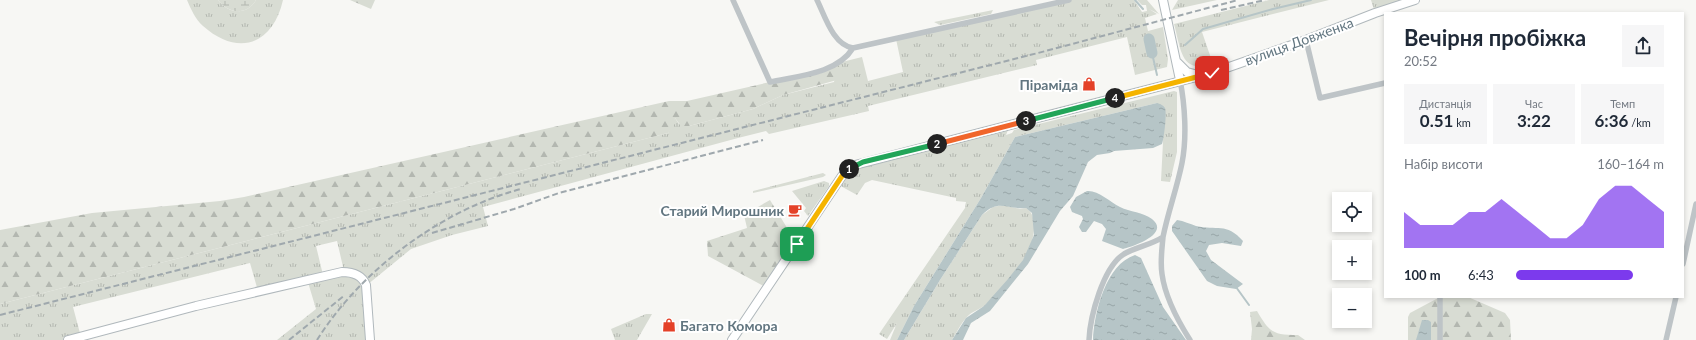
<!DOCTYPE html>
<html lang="uk">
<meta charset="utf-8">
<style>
:root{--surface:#fff;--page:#f6f6f7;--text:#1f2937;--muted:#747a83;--accent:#7c3aed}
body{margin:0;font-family:Lato,sans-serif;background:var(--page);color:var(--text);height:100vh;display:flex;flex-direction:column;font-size:15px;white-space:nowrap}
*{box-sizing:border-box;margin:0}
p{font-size:13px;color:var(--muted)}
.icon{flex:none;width:22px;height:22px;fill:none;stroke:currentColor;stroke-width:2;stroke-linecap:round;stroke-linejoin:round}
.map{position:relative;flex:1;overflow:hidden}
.side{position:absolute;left:1384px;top:12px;width:300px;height:286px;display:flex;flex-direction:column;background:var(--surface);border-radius:0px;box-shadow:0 2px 6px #0003}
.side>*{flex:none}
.buttons{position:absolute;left:1332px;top:192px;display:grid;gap:8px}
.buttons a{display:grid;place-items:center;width:40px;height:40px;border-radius:0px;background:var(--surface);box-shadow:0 2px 6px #0003;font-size:20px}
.pin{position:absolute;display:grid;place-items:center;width:34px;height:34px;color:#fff;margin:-17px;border-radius:8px;box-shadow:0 2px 6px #0006}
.km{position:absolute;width:20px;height:20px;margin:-10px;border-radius:50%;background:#222;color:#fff;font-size:11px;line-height:20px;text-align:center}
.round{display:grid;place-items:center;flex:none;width:42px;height:42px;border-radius:0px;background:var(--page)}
.overview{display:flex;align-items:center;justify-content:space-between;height:68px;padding:0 20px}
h1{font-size:22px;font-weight:700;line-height:30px}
.figures{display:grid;grid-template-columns:repeat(3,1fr);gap:6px;height:68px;padding:4px 20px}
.figures div{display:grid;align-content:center;border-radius:0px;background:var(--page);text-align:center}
.figures b{font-size:17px;font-weight:700}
.figures small{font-size:11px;font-weight:400}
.figures p{font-size:11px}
.chart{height:112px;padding:8px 20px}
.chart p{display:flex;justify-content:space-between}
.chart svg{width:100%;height:72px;margin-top:4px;fill:var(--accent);opacity:.7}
ul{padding:0 20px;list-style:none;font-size:13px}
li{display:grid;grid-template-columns:64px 48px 1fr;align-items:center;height:30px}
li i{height:10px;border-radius:5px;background:var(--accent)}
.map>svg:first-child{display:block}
.grass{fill:url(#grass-tufts);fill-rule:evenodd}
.forest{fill:url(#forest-firs)}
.wetland{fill:url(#wetland-marsh)}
.water{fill:url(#water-ripples)}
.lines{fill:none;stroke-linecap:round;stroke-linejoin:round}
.stream{stroke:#b6c5c7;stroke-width:2}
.river{stroke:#b6c5c7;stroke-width:11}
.secondary-casing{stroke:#b0b8bc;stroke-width:10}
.street{stroke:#bec4c7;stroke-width:5.5}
.secondary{stroke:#fff;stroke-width:8}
.rail{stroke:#9fa8ad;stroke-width:2;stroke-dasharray:6 3;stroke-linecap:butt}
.split-1-casing{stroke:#fff;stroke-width:8}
.split-2-casing{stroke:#fff;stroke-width:8}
.split-3-casing{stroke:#fff;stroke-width:8}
.split-4-casing{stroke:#fff;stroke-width:8}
.split-5-casing{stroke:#fff;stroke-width:8}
.split-1{stroke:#f5b400;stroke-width:5}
.split-2{stroke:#22a559;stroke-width:5}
.split-3{stroke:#f0652b;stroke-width:5}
.split-4{stroke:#22a559;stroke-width:5}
.split-5{stroke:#f5b400;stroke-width:5}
.labels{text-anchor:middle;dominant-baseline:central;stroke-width:4;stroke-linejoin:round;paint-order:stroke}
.street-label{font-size:14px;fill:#627680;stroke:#fff}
.poi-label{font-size:14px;font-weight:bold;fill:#627680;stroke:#fff;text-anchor:end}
</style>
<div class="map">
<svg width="1696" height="340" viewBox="0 0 1696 340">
<defs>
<pattern id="grass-tufts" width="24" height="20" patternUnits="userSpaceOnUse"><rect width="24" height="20" fill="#d8dcd3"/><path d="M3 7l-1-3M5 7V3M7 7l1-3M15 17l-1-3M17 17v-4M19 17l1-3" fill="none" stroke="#b3b7b0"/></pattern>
<pattern id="forest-firs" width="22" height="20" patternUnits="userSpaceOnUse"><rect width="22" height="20" fill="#d8dcd3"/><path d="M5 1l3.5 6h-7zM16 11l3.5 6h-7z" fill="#b3b7b0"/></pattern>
<pattern id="wetland-marsh" width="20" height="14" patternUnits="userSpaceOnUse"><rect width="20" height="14" fill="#d8dcd3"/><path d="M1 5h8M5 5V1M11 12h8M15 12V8" fill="none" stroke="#b3b7b0"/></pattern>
<pattern id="water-ripples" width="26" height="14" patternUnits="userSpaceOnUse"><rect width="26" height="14" fill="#b6c5c7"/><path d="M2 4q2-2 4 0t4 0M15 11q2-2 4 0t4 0" fill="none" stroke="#97a5a7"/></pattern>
</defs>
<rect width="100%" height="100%" fill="#f7f7f4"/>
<path class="grass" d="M187 0H218C228 14 247 16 256 0H283C273 45 238 57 203 26 195 19 191 9 187 0Z
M1071 0H1134L1142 12 1147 11 1146 5H1142L1137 0H1147L1159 14 1149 9 1157 14 1145 18 1148 31 1163 27 1168 59 1167 67 1135 75 1127 37 1036 60 1037 65 868 106 869 111 769 134 766 131 738 138 483 207 488 226 452 235 411 249 367 285 370 340H277L316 309 307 279 258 291 250 263 73 307 81 337 67 340H0V304L668 133 675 118 679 124 689 126 753 109 783 95 834 82 838 63 862 57 868 81 903 72 896 39ZM337 241 344 271 323 275 316 246Z
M1178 0H1217L1172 10Z
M1269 0H1329L1202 32 1213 64C1180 75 1181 48 1174 24Z
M1371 0H1415L1375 13Z
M993 10 991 14 940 25 934 22Z
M1174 91 1177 92V152L1170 182 1161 181 1163 142 1157 103 1015 137 981 198 914 306 897 340H890L897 323 887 339 879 334 965 208 966 202 956 201V198L872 180 865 183 857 195 837 184 847 170 1010 125 1006 135 1012 133 1014 130Z
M823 173 826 175 823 177 753 193V191Z
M824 181 829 183V186L808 216 804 211 806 208 792 191Z
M1003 205 1020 209 1026 208C1032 212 1033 216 1034 224 1036 254 1005 285 985 305 979 310 972 311 967 317 961 323 957 332 952 340H904L940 280 982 215 993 207Z
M646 314H652L637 340H615L611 329Z"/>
<path class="forest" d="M350 0H375L371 9Z
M838 63 841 73 837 80 783 95 753 109 689 126H681L675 118 674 125 668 133 0 304V230L92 213 220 201 244 197 669 101H687L814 72Z
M770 200 797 244 767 288 708 256 707 241 747 228 744 215Z
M1440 297H1468L1505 313 1510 320 1511 340H1408V317L1410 313Z
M1257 311C1270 333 1273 335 1298 335L1305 340H1251L1252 329 1250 312Z"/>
<path class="wetland" d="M218 0H256C247 16 228 14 218 0Z"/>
<path class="water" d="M1157 103C1160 104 1163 105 1165 108 1167 114 1164 138 1162 144L1153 148 1114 151 1110 153 1097 155 1088 162 1073 196 1060 211 1028 264 990 311 971 323 963 340H952L966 318 984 306 1008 279 1023 260 1034 235 1032 213 1026 208C1007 210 999 198 982 215L940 280 904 340H897L914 306 981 198 1015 137Z
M1087 191C1098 190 1110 202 1120 207 1130 212 1143 212 1152 219 1171 234 1132 247 1123 249L1102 241 1106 229 1102 224 1094 221 1086 232H1082L1079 227 1083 219 1082 216 1072 212 1070 207 1076 197Z
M1177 220C1184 221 1190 224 1196 226 1217 231 1226 222 1243 241L1241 246 1222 243 1209 245 1206 251 1211 260 1243 284 1236 289 1217 286 1207 281 1172 231V226Z
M1135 255 1141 258 1163 307 1186 340H1093C1094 313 1106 264 1135 255Z
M1422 320H1428L1431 322V340H1416Z"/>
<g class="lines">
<path class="stream" d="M1135 0 1143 9
M1185 45 1203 29 1273 9 1311 0
M1152 53 1157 75
M1236 287 1249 305"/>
<path class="river" d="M1149 39 1152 53"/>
<g class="secondary-casing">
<path id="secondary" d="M1163 0 1180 80
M1177 62 1187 72 1198 75
M68 340 196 306 342 272C352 272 362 275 366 285L370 340
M732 340 842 176 855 165 1212 73 1306 40 1375 13 1415 0"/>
</g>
<path class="street" d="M733 0 770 82C797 76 837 74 853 48
M817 0C825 16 833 45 853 48L1069 0
M1306 40 1320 98 1385 83
M1163 237C1162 249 1160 262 1162 274 1165 297 1178 321 1190 340
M1683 264 1696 204
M1440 297V340
M1089 340C1090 317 1103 267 1124 254 1136 247 1151 245 1163 237 1168 212 1177 188 1182 163 1187 138 1185 105 1180 80
M1666 340 1676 297"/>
<use href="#secondary" class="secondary"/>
<path class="rail" d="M1221 10 1265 0
M432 233 514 209 559 193 763 140
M0 315 1038 53 1238 0
M289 340 345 295
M317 340C361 270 441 210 521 189"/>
</g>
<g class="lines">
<g class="split-1-casing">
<path id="split-1" d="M797 244 842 176 849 169"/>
</g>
<g class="split-2-casing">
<path id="split-2" d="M849 169 863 162 937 144"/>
</g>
<g class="split-3-casing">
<path id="split-3" d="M937 144 1026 121"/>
</g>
<g class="split-4-casing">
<path id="split-4" d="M1026 121 1115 98"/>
</g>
<g class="split-5-casing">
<path id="split-5" d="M1115 98 1212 73"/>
</g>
<use href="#split-1" class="split-1"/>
<use href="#split-2" class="split-2"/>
<use href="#split-3" class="split-3"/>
<use href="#split-4" class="split-4"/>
<use href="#split-5" class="split-5"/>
</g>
<defs>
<g id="shop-bare" transform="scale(1.08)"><path d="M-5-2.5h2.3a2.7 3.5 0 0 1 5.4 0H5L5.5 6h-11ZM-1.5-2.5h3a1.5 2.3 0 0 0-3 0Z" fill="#e44128" stroke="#fff" stroke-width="2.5" paint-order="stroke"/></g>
<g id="cafe-bare" transform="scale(1.08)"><path d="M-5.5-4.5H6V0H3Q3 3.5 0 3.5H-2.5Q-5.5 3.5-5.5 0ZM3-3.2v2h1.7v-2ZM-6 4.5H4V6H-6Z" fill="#e44128" stroke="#fff" stroke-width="2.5" paint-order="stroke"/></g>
</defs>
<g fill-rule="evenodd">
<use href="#shop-bare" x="1089" y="84"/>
<use href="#cafe-bare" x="795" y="210"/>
<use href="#shop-bare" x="669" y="325"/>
</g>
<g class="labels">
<g class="street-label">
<text transform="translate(1299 41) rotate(-20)">вулиця Довженка</text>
</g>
<g class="poi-label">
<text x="1078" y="84">Піраміда</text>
<text x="784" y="210">Старий Мирошник</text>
<text x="680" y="325" text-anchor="start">Багато Комора</text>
</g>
</g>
</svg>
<div class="buttons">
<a><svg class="icon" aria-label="locate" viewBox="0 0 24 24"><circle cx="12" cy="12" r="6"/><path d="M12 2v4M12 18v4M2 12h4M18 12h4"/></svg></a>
<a>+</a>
<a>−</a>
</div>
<div class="pin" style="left:797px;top:244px;background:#1e9e55"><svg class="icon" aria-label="arrive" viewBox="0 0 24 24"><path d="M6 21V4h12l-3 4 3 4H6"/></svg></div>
<div class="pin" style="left:1212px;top:73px;background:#d93025"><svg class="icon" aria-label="check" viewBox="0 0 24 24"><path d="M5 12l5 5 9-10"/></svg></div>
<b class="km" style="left:849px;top:169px">1</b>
<b class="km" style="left:937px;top:144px">2</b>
<b class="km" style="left:1026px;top:121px">3</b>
<b class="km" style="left:1115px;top:98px">4</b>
<section class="side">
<div class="overview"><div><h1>Вечірня пробіжка</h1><p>20:52</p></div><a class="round"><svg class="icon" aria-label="share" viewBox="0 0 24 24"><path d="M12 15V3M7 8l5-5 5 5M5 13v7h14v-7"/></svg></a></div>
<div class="figures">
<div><p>Дистанція</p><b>0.51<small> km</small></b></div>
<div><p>Час</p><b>3:22</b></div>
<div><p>Темп</p><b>6:36<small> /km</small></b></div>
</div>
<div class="chart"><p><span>Набір висоти</span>160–164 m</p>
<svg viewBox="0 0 160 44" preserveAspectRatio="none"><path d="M0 44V22L10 30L20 30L30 30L40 22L50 22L60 14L70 22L80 30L90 38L100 38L110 30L120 14L130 6L140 6L150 14L160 22V44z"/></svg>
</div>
<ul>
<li><b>100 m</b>6:43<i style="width:79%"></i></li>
</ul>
</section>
</div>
